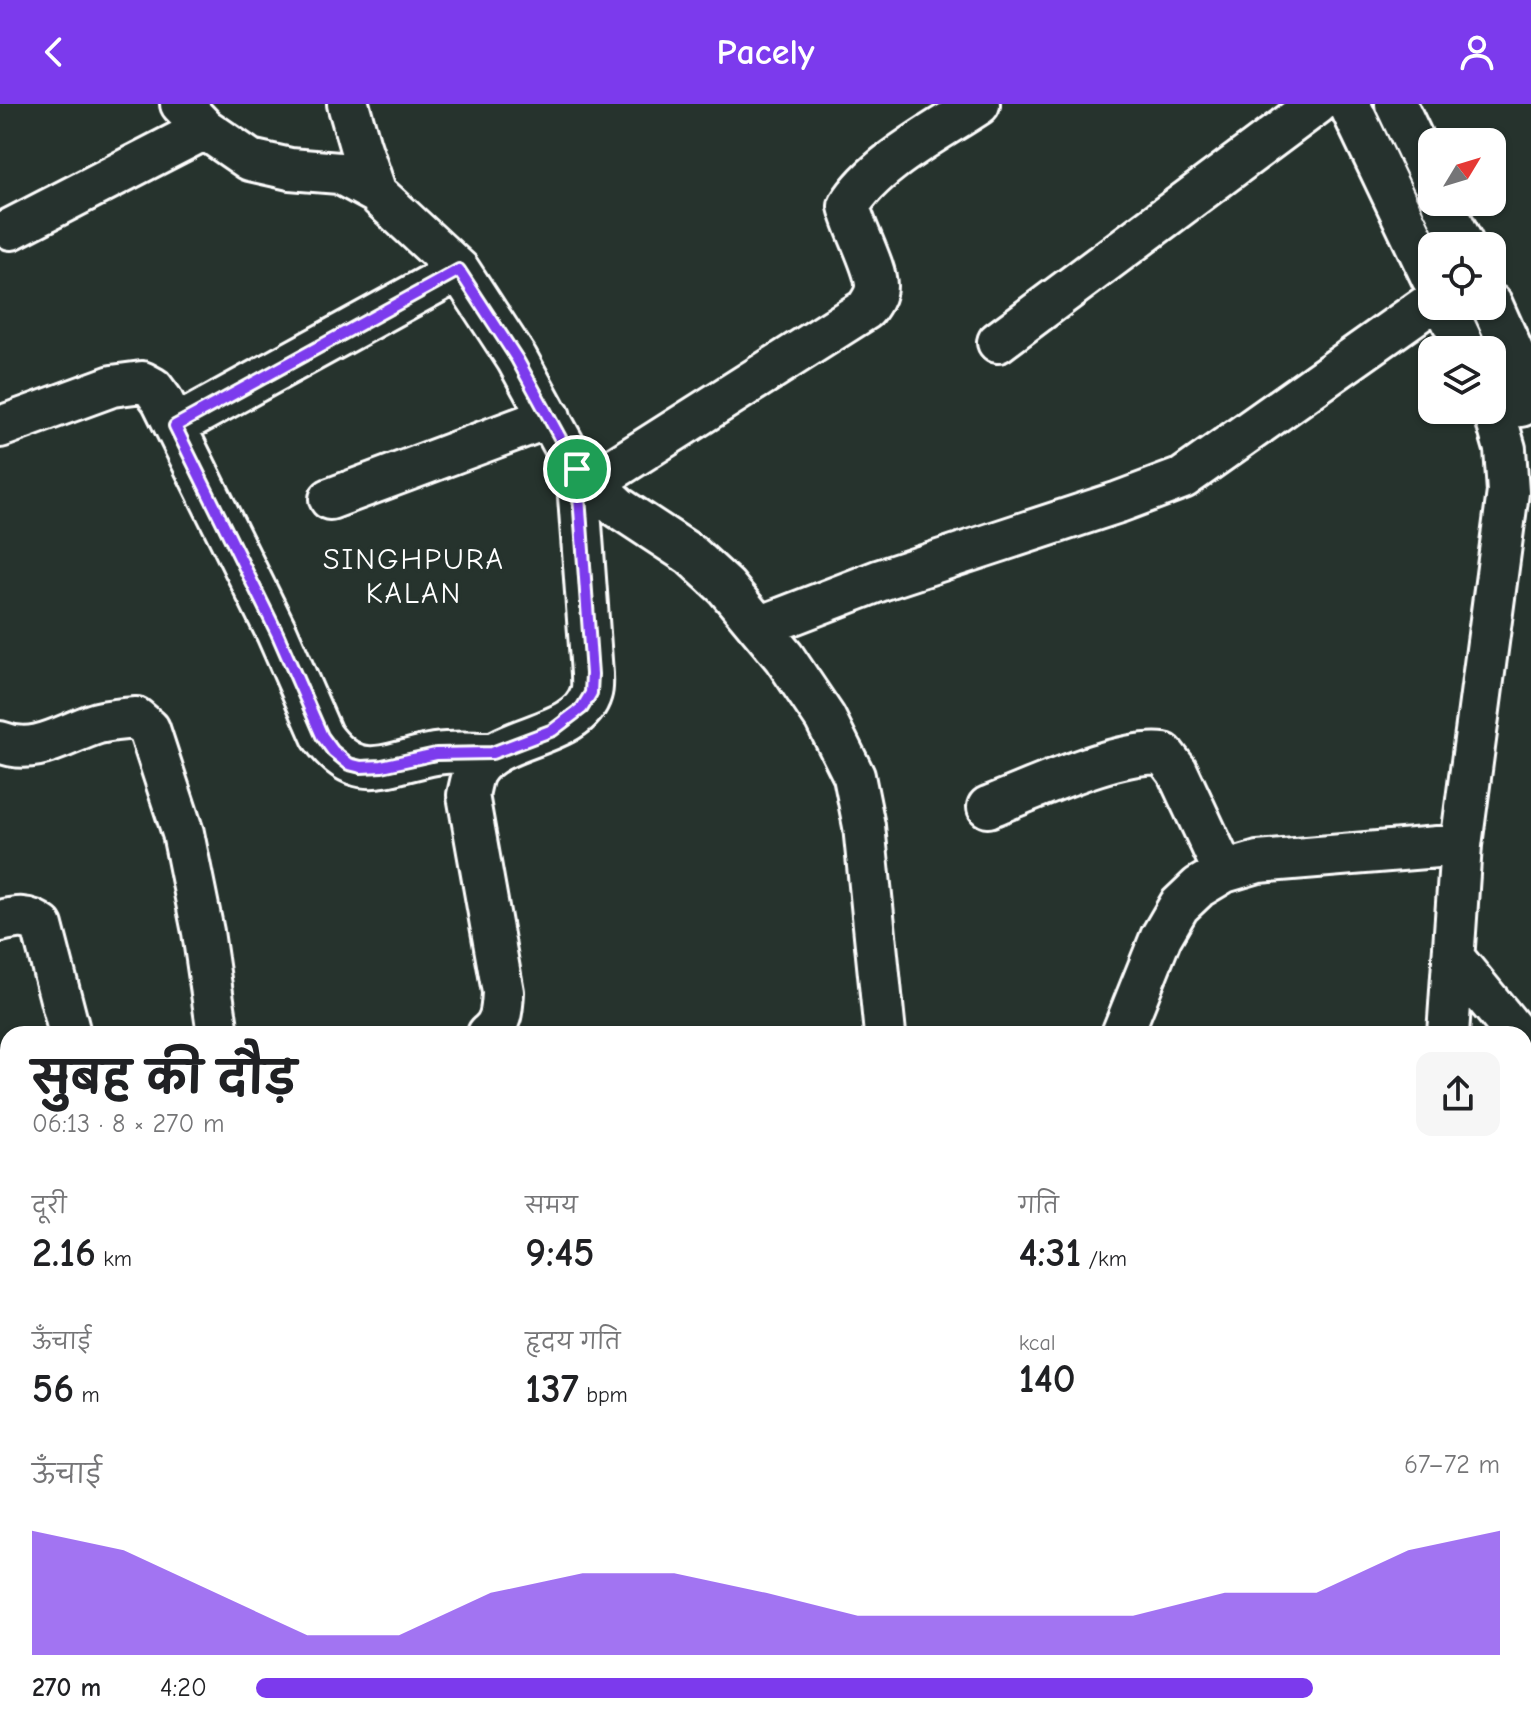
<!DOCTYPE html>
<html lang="hi">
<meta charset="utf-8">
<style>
:root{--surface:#fff;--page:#f6f6f6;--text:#202124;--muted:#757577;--accent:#7c3aed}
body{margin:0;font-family:"Comic Neue","Playpen Sans Deva",sans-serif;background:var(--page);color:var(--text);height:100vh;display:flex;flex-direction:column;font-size:30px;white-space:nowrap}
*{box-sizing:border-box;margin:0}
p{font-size:26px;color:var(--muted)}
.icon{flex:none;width:44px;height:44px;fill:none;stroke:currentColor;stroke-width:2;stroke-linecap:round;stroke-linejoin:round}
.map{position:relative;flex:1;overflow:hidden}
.drawer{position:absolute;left:0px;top:922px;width:1532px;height:708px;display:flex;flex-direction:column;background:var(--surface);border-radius:24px 24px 0 0;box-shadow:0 2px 6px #0004}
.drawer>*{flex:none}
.needle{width:52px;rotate:52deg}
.controls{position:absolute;left:1418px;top:24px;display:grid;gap:16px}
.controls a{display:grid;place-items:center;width:88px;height:88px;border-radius:16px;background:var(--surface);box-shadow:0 2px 6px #0004;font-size:40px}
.pin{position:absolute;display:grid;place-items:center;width:68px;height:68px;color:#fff;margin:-34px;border:4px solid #fff;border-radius:50%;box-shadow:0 2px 8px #0007}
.round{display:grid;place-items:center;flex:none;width:84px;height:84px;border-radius:16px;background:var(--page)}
.overview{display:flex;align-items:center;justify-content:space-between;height:136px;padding:0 32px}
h1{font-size:44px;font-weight:700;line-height:60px}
.metrics{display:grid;grid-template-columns:repeat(3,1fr);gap:12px;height:136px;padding:8px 32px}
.metrics div{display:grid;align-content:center}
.metrics b{font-size:40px;font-weight:700}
.metrics small{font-size:22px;font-weight:400}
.metrics p{font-size:22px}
.chart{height:224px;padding:16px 32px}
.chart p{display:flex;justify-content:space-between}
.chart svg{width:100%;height:144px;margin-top:8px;fill:var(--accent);opacity:.7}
ul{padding:0 32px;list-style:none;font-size:26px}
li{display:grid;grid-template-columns:128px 96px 1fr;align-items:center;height:60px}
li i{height:20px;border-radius:10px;background:var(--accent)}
header{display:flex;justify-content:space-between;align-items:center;height:104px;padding:0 32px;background:var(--accent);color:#fff;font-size:36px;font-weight:700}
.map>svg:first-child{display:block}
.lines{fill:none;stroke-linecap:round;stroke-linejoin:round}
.minor-casing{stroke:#fff;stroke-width:46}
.tertiary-casing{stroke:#fff;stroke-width:50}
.minor{stroke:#26332d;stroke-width:40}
.tertiary{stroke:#26332d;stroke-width:44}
.route-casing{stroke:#fff;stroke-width:16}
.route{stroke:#7c3aed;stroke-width:10}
.labels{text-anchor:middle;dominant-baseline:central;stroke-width:7;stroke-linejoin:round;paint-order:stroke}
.quarter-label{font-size:30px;letter-spacing:2px;fill:#fff;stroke:#26332d}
</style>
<header><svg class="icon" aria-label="back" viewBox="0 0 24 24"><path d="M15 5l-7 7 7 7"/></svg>Pacely<svg class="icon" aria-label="person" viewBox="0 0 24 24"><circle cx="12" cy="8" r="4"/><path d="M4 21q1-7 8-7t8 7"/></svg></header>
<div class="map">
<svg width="1531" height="1630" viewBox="0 0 1531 1630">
<rect width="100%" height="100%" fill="#26332d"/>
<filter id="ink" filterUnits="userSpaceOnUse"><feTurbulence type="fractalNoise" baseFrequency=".0125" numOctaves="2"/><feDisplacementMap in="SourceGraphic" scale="16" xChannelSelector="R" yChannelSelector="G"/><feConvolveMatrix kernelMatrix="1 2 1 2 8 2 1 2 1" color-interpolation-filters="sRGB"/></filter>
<g filter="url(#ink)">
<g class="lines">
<g class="minor-casing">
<path id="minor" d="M181 0 205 25 250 56 290 65 339 69 376 89 459 166 517 255 577 365 618 403 691 451 726 483 784 553 825 614 854 672 864 722 885 930
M348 0 360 42 376 89
M1349 0 1432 174
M1396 0 1432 76
M1442 98 1464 142
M11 125 205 25
M1492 201 1519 262 1521 302
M1445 202 1466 246
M998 238 1317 0
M175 322 459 166
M0 323 112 282 142 278 153 284 162 296 277 529 322 632C358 682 385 659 435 650 454 647 473 649 492 649
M592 379 866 205C871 198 876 191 876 182 876 163 854 124 849 102 875 59 937 28 979 0
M330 395 550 313
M759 523 881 476 1119 398 1183 374 1432 198
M0 638C36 653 65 629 98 619 111 616 123 615 136 614L149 625 183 729 203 828 218 930
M988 703C1033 686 1120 644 1164 650L1177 667 1224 768
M0 817C17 813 28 811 42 822L70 930
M1453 853 1516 930
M488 930C502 920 502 904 503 888L468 691C470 684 471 674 475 667 499 629 578 634 591 589 593 583 592 575 592 570L577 365
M1122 930 1161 833 1179 802 1199 783 1224 768 1258 758 1461 741
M1448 930 1461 741 1508 388 1505 345 1492 300
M1524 1109 1531 1117
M0 1206 8 1218
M1524 1277 1531 1286
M0 1539 8 1540
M1170 1622 1174 1630
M516 1630 518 1622
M1397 1630 1398 1622"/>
</g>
<g class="tertiary-casing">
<path id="tertiary" d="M0 1616H8
M53 1622 102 1630"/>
</g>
<use href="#minor" class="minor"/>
<use href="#tertiary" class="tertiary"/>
</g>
</g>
<g class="lines" filter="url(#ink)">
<g class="route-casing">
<path id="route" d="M459 166 517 255 577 365 592 570 591 589 582 604 553 626 492 649 436 650 382 662 361 663 349 660 333 647 322 632 277 529 175 322Z"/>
</g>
<use href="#route" class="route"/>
</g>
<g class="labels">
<g class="quarter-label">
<text x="414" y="455">SINGHPURA<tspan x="414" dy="34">KALAN</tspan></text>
</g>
</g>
</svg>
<div class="controls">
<a><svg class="needle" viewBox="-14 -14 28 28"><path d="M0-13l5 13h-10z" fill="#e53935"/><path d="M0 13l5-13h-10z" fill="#757577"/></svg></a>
<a><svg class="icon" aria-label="locate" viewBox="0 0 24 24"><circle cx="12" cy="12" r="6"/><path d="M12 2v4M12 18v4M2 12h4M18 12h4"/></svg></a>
<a><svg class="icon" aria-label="layers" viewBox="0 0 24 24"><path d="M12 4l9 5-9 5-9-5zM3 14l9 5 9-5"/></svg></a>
</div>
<div class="pin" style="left:577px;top:365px;background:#1e9e55"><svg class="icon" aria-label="arrive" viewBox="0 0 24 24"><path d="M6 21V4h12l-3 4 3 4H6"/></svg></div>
<section class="drawer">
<div class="overview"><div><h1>सुबह की दौड़</h1><p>06:13 · 8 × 270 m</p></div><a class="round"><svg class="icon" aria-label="share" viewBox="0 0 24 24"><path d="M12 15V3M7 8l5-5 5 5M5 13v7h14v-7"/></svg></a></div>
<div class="metrics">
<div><p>दूरी</p><b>2.16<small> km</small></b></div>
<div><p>समय</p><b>9:45</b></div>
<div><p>गति</p><b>4:31<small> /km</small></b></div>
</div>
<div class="metrics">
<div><p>ऊँचाई</p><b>56<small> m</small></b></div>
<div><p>हृदय गति</p><b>137<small> bpm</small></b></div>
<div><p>kcal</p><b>140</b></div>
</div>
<div class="chart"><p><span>ऊँचाई</span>67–72 m</p>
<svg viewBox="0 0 160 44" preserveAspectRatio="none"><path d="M0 44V6L10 12L20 25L30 38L40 38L50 25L60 19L70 19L80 25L90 32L100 32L110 32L120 32L130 25L140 25L150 12L160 6V44z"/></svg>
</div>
<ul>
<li><b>270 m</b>4:20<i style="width:85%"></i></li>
</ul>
</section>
</div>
